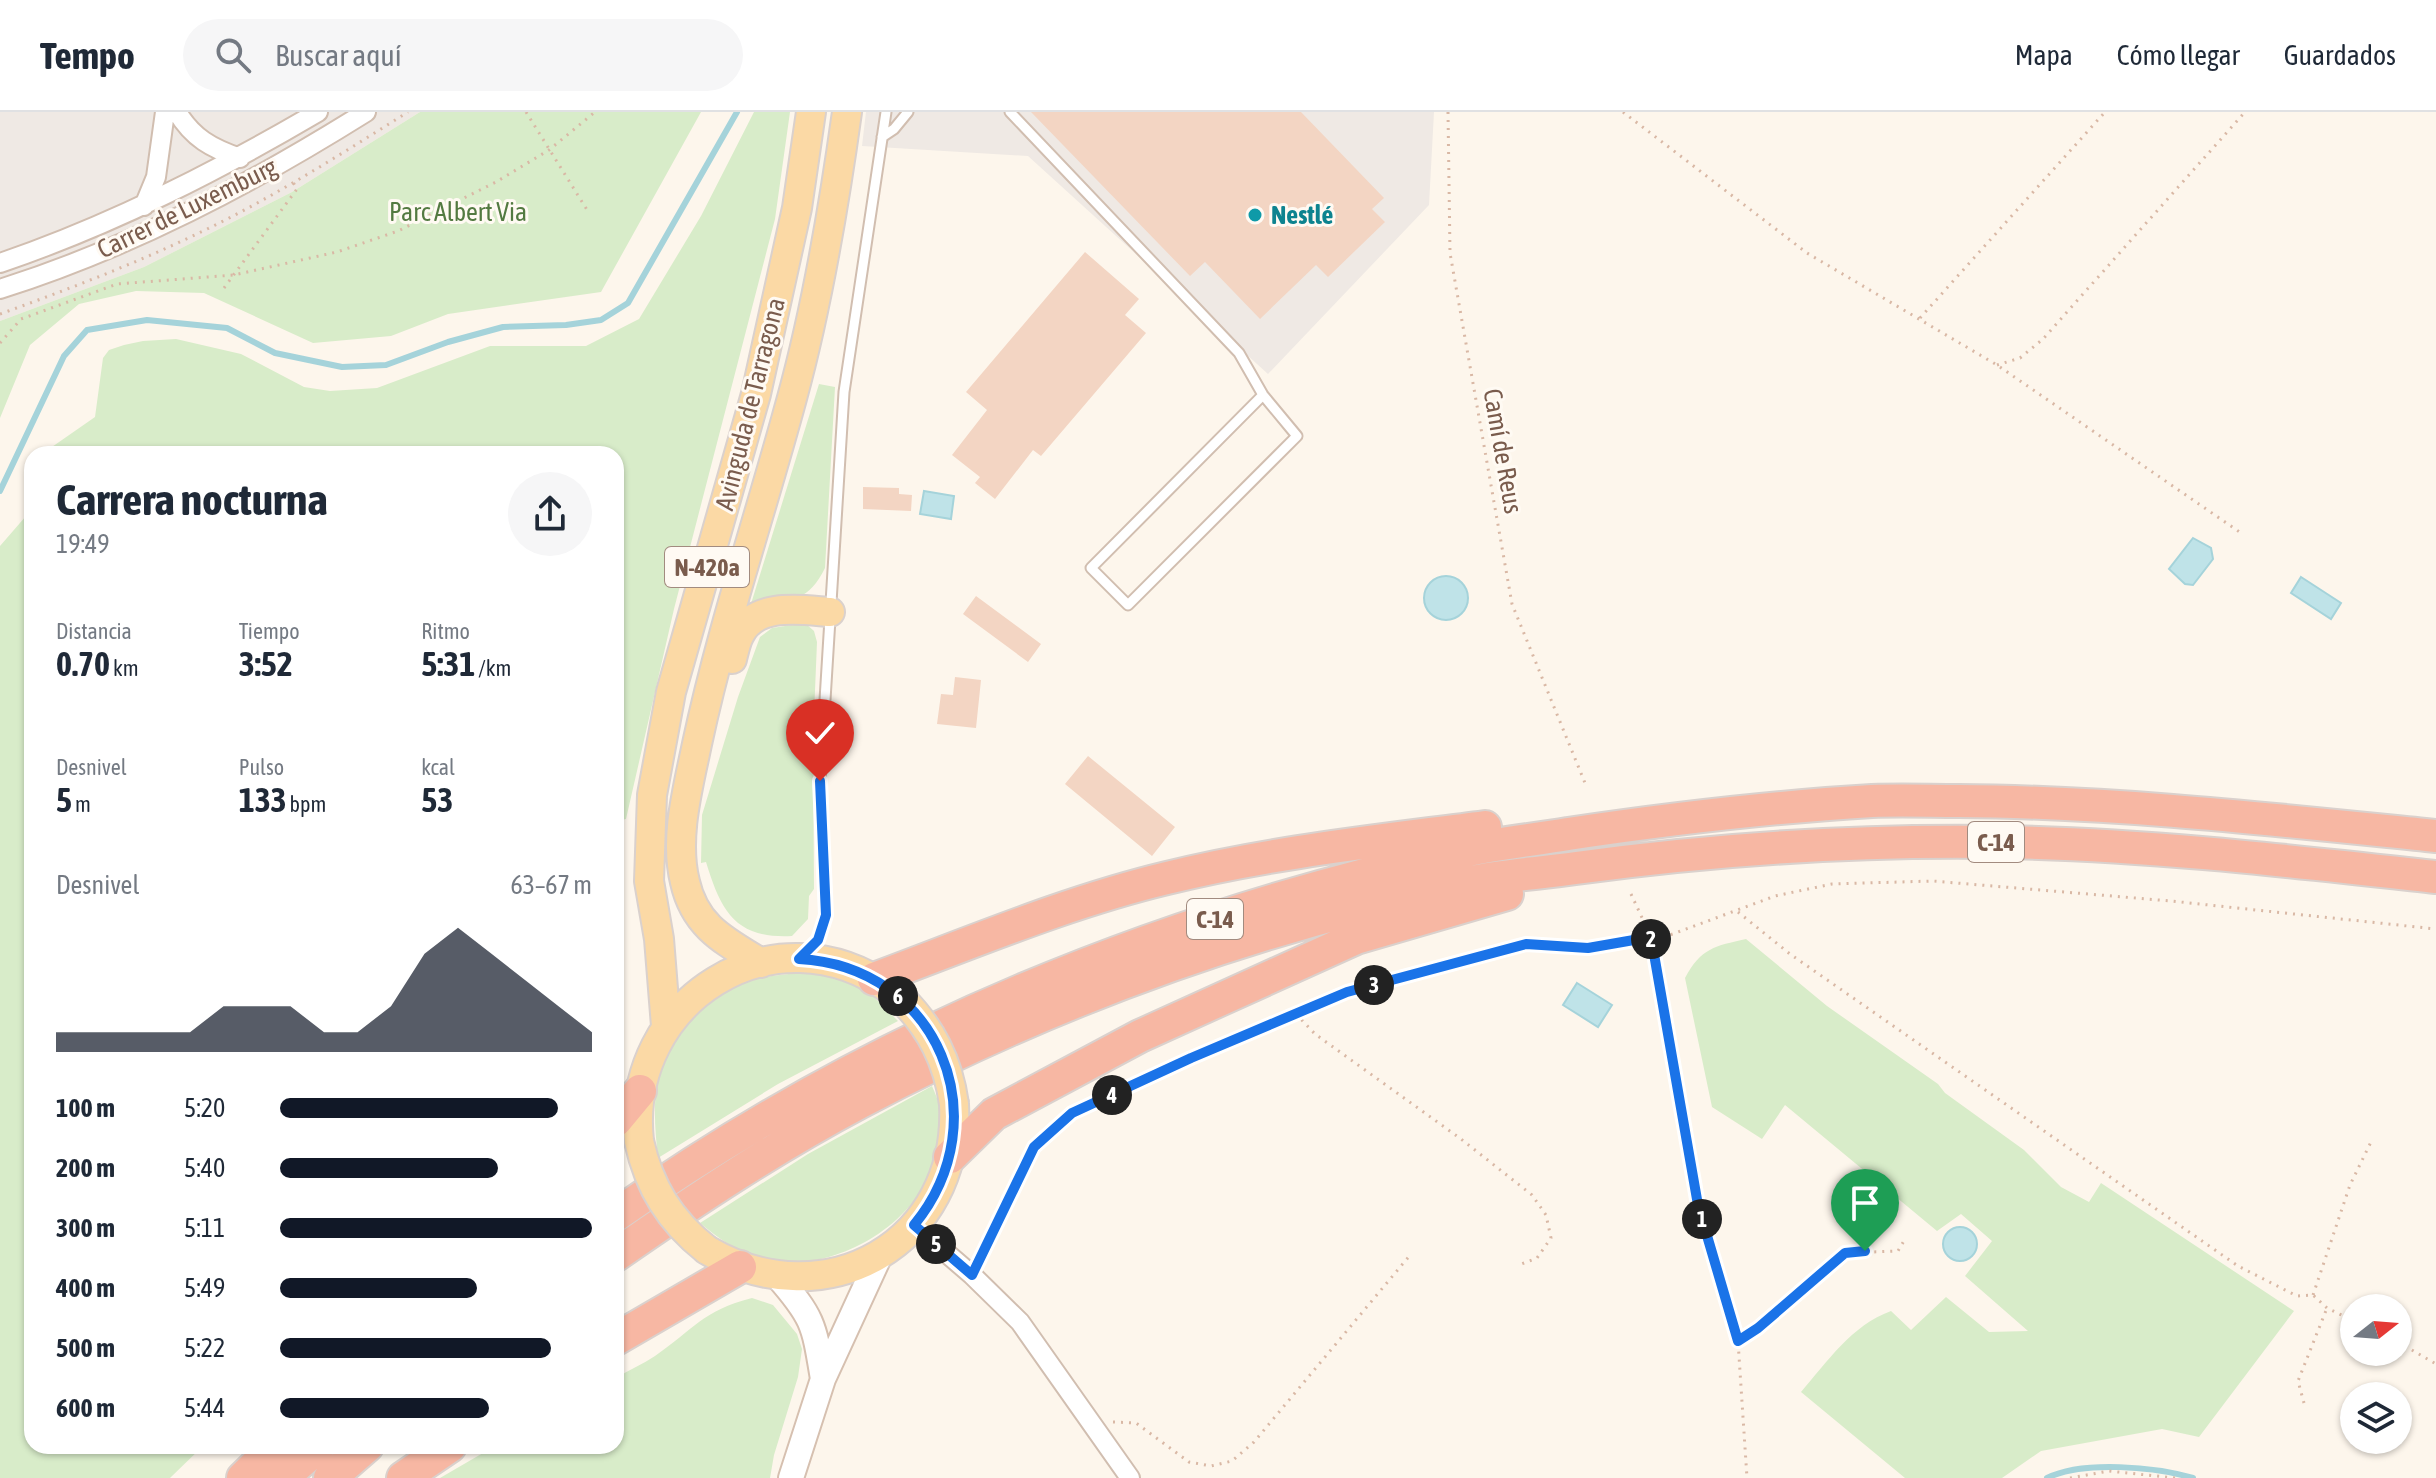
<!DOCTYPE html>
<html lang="es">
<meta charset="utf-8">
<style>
:root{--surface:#fff;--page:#f6f6f7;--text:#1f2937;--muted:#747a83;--line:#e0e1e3;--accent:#111827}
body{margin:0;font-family:"Asap Condensed",sans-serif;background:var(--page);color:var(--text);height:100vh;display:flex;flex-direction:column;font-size:30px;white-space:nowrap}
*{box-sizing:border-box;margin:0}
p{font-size:26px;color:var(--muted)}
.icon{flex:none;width:44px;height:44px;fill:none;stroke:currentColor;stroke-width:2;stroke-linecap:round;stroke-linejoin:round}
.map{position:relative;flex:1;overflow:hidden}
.panel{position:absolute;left:24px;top:334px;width:600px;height:1008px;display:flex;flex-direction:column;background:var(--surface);border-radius:24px;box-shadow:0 2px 6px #0004}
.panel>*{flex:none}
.needle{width:52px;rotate:73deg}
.fabs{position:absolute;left:2340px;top:1182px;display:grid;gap:16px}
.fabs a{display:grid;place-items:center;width:72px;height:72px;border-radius:50%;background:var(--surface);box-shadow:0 2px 6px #0004;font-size:40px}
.pin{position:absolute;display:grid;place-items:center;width:68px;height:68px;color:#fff;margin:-82px -34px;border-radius:50% 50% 50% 0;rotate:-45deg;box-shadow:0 0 8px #0007}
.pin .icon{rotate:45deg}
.km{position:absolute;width:40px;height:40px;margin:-20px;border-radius:50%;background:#222;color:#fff;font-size:22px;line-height:40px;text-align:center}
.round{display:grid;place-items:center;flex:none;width:84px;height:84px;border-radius:42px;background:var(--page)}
.overview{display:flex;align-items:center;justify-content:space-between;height:136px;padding:0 32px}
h1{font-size:44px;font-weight:700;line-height:60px}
.metrics{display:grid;grid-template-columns:repeat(3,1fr);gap:12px;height:136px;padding:8px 32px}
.metrics div{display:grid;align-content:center}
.metrics b{font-size:34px;font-weight:700}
.metrics small{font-size:22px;font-weight:400}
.metrics p{font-size:22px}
.chart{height:224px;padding:16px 32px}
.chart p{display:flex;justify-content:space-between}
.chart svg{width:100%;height:144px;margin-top:8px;fill:var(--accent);opacity:.7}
ul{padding:0 32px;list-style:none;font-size:26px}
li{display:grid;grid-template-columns:128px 96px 1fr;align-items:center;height:60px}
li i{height:20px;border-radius:10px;background:var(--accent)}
header{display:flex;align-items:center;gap:48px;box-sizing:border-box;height:112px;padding:0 40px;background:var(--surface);border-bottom:2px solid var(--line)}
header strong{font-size:38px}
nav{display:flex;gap:44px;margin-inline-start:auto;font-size:28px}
.search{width:560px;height:72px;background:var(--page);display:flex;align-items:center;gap:20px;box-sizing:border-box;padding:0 28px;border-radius:44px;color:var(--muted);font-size:30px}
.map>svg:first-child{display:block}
.industrial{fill:#efe9e4}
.green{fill:#d8ecc9}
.water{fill:#bfe3e8;stroke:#a5d3da;stroke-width:2}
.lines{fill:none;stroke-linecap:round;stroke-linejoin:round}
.stream{stroke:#a5d3da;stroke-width:6}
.building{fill:#f3d5c3}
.service-casing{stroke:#d1beb0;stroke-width:13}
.minor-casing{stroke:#d1beb0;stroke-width:22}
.secondary-casing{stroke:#d6c0b0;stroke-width:28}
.primary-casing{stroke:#dad1cd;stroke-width:32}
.motorway-casing{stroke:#dad1cd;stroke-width:36}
.path{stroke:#d9b8a5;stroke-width:3;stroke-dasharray:2 6;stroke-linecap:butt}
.service{stroke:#fff;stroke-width:9}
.minor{stroke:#fff;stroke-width:18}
.secondary{stroke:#fff;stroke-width:24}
.primary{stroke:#fbd9a5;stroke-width:28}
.motorway{stroke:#f7b7a3;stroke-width:32}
.primary-bridge-casing{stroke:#dad1cd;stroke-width:32;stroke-linecap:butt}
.primary-bridge{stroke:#fbd9a5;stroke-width:28}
.route-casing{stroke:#fff;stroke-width:16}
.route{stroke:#1a73e8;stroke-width:10}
.culture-dot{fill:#0f9aa8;stroke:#fffaf3;stroke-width:3}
.labels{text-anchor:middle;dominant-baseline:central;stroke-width:6;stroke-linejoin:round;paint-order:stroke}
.shield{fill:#fffaf3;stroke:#a28b7f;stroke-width:2}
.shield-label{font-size:24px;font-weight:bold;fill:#7a5c4d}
.street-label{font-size:26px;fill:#7a5c4d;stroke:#fffaf3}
.park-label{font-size:26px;fill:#537a41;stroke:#fffaf3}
.culture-label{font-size:26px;font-weight:bold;fill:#0d838f;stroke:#fffaf3;text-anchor:start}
</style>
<header>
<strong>Tempo</strong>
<div class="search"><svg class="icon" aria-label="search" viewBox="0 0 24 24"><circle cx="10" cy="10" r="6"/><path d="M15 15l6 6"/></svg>Buscar aquí</div>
<nav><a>Mapa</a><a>Cómo llegar</a><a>Guardados</a></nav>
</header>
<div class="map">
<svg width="2436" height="1366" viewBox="0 0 2436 1366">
<rect width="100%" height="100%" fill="#fdf6ec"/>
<path class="industrial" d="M0 0H420L292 80 144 155 0 209Z
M866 0H1434L1429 93 1268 262 1028 44 862 34Z"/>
<path class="green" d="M420 0H701L601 180 448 202 391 224 313 231 204 181 136 179 79 192 30 233 0 306V209L144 155 292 80Z
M754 0H790L775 107 674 497 626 707 616 709V342H47L49 337 95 305 103 246 109 238 124 233 143 229 176 227 241 242 304 275 330 279 377 276 490 234H586L639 207 701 104Z
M819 272 835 275 825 456C807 493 787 488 750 495Z
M32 389V1334H203L170 1366H0V434L26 404Z
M805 511 814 519 817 530 813 627 814 777 809 784 808 807 792 824C735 827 721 799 706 750L701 751 702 703 738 585 760 525 772 516Z
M1746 827 1827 894 1938 972 1945 981 2024 1038 2061 1075 2089 1090 2101 1071 2294 1199 2199 1325 2162 1317 2041 1339 2002 1366H1905L1801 1280C1827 1250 1852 1213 1891 1199L1911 1218 1946 1185 1989 1220 2028 1219 1965 1164 1992 1129 1961 1102 1937 1119 1785 993 1762 1027 1712 995 1685 866C1701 836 1715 834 1746 827Z
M806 860 841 868 869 880 898 909 778 972 658 1046C652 991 651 952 691 908 702 896 718 881 734 874 755 864 783 863 806 860Z
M932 974C935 981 939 990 940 997 951 1066 895 1124 835 1143 811 1151 781 1154 757 1146 736 1139 717 1125 700 1111L808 1042Z
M752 1186 773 1193 797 1222 802 1237 798 1265 774 1343 770 1366H440L495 1334H616V1266C629 1258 643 1252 655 1244 694 1217 702 1199 752 1186Z"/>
<path class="water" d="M924 379 954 384 951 407 920 402Z
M2193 426 2211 436 2213 447 2193 473 2185 472 2169 457Z
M1424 486a22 22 0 1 1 44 0a22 22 0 1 1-44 0Z
M2301 465 2341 491 2331 507 2291 481Z
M1577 871 1612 893 1598 915 1563 893Z
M1943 1132a17 17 0 1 1 34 0a17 17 0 1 1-34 0Z"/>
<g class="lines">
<path class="stream" d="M0 379 64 244 87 218 147 208 227 216 275 241 342 255 386 253 448 230 503 215 566 213 601 208 628 191 737 0
M2047 1366C2083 1348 2156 1355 2193 1366"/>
</g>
<path class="building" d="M1031 0H1301L1384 86 1372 97 1385 110 1328 165 1316 153 1260 207 1205 150 1190 164Z
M1085 140 1139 187 1125 203 1146 221 1041 344 1033 338 995 387 975 371 980 365 952 343 987 298 966 280Z
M863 375 899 376V382L912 383 911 399 863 397Z
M976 484 1041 532 1028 550 963 502Z
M955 565 981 568 976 616 937 612 941 582 953 583Z
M1088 644 1175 715 1152 744 1065 672Z"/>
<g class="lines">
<g class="service-casing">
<path id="service" d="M1010 0 1239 241 1263 283 1297 324 1128 493 1091 456 1263 283
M882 25 894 17 908 0
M804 841 818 828 826 803 820 669 844 280 886 0"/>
</g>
<g class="minor-casing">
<path id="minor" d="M177 0C193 26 211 36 240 46
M144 94 156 65 165 0
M0 151C112 113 216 60 318 0
M0 177C130 136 251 72 366 0
M914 1113 972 1163 1020 1210 1130 1366"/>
</g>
<g class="secondary-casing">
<path id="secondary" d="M777 1164C814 1206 814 1213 823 1267
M791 1366 823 1267 881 1141"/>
</g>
<g class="primary-casing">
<path id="primary" d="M732 547C734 539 736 529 740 522 756 490 801 498 830 500
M761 851C725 829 695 815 685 770 674 726 688 676 697 632 722 515 761 401 792 286 817 195 834 94 847 0
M666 914 659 827 649 769 652 683 671 580 756 282 797 96 811 0
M639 1029C624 889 774 793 891 878
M707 1138C826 1208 961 1131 954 992"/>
</g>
<g class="motorway-casing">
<path id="motorway" d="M874 867C971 831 1067 790 1167 766 1272 740 1379 729 1485 715
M616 1008 640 979
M950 1045 994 1002 1140 924 1356 826 1507 782
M616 1103C871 923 1160 806 1464 739 1498 731 1533 728 1568 722 1669 707 1771 695 1872 689 1901 688 1930 689 1959 689 2118 690 2277 708 2436 724
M616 1143C695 1088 775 1035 860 990 1052 889 1258 813 1471 770 1506 763 1541 761 1576 756 1715 737 1855 728 1996 730 2143 732 2290 749 2436 765
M616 1227 740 1155
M243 1366 276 1334
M282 1366 319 1334
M330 1366 367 1334
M403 1366 450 1334"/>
</g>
<path class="path" d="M526 0 589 101
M1448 0 1450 141 1512 492 1585 671
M1623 0 1807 141 1997 253 2241 421
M224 176 297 77 293 70
M0 202C69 177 137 151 203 119 274 85 341 42 408 0
M1920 206 2105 0
M0 231 21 207 117 172 234 163 337 140 398 119 496 70 549 38 595 0
M1997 253 2020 246 2043 227 2245 0
M1631 782 1651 825 1698 1093 1738 1229 1747 1366
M1738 800 1790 842 2238 1154 2297 1184 2313 1183 2327 1196 2354 1209
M1296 902 1315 922 1461 1027 1532 1083 1546 1103 1551 1126 1537 1146 1519 1153
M980 1148 1034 1035 1072 1001 1191 946 1347 880 1526 832 1588 836 1670 823 1775 784 1832 772 1933 769 2171 789 2436 817
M2313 1183 2350 1073 2371 1030
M1738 1229 1758 1216 1845 1141 1898 1139 1905 1127
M2398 1230 2436 1252
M2304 1291 2298 1269 2327 1196
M1113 1310 1136 1311 1189 1350 1211 1354 1232 1349 1254 1330 1411 1142
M2070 1366 2109 1359 2175 1366"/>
<use href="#service" class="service"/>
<use href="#minor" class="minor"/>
<use href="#secondary" class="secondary"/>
<use href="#primary" class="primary"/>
<use href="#motorway" class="motorway"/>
<g class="primary-bridge-casing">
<path id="primary-bridge" d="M901 886C931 916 948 949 954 992
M639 1029C649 1075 670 1109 707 1138"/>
</g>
<use href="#primary-bridge" class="primary-bridge"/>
</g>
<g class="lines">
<g class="route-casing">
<path id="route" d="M820 669 826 803 818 828 799 847C938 854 1001 1007 914 1113L972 1163 1034 1035 1072 1001 1191 946 1347 880 1526 832 1588 836 1651 825 1698 1093 1738 1229 1758 1216 1845 1141 1865 1139"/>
</g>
<use href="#route" class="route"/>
</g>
<circle class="culture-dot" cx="1255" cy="103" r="8"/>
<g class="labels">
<g class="shield">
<rect x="665" y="435" width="84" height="40" rx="6"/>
<rect x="1968" y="710" width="56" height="40" rx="6"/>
<rect x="1187" y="787" width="56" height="40" rx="6"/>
</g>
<g class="shield-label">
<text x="707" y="455">N-420a</text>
<text x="1996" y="730">C-14</text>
<text x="1215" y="807">C-14</text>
</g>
<g class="street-label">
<text transform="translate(187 96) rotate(-26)">Carrer de Luxemburg</text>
<text transform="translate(750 292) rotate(-76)">Avinguda de Tarragona</text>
<text transform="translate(1503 339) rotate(80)">Camí de Reus</text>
</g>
<g class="park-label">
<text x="458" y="100">Parc Albert Via</text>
</g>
<g class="culture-label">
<text x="1271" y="103">Nestlé</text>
</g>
</g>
</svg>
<div class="fabs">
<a><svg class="needle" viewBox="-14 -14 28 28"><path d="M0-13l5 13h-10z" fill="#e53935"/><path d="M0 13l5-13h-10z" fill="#747a83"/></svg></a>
<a><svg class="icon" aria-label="layers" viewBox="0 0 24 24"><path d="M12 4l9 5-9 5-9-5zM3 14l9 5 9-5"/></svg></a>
</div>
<div class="pin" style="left:1865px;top:1139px;background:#1e9e55"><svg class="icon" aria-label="arrive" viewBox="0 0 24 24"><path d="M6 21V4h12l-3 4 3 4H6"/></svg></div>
<div class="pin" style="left:820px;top:669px;background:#d93025"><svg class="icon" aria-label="check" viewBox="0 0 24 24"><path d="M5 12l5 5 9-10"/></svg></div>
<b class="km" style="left:1702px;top:1107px">1</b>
<b class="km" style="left:1651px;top:827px">2</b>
<b class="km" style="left:1374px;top:873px">3</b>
<b class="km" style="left:1112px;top:983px">4</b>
<b class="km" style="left:936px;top:1132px">5</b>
<b class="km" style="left:898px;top:884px">6</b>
<section class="panel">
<div class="overview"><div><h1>Carrera nocturna</h1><p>19:49</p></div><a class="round"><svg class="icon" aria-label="share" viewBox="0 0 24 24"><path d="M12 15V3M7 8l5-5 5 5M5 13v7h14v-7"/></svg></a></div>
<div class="metrics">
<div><p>Distancia</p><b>0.70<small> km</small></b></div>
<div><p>Tiempo</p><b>3:52</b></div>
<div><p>Ritmo</p><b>5:31<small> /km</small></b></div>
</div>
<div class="metrics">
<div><p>Desnivel</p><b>5<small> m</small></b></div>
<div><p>Pulso</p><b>133<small> bpm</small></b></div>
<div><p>kcal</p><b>53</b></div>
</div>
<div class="chart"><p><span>Desnivel</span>63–67 m</p>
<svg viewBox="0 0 160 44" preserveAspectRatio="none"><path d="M0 44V38L10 38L20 38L30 38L40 38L50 30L60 30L70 30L80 38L90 38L100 30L110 14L120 6L130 14L140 22L150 30L160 38V44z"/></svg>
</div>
<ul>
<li><b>100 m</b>5:20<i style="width:89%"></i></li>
<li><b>200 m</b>5:40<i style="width:70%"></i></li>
<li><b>300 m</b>5:11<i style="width:100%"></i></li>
<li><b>400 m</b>5:49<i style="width:63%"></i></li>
<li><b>500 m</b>5:22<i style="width:87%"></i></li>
<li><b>600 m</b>5:44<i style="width:67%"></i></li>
</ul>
</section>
</div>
